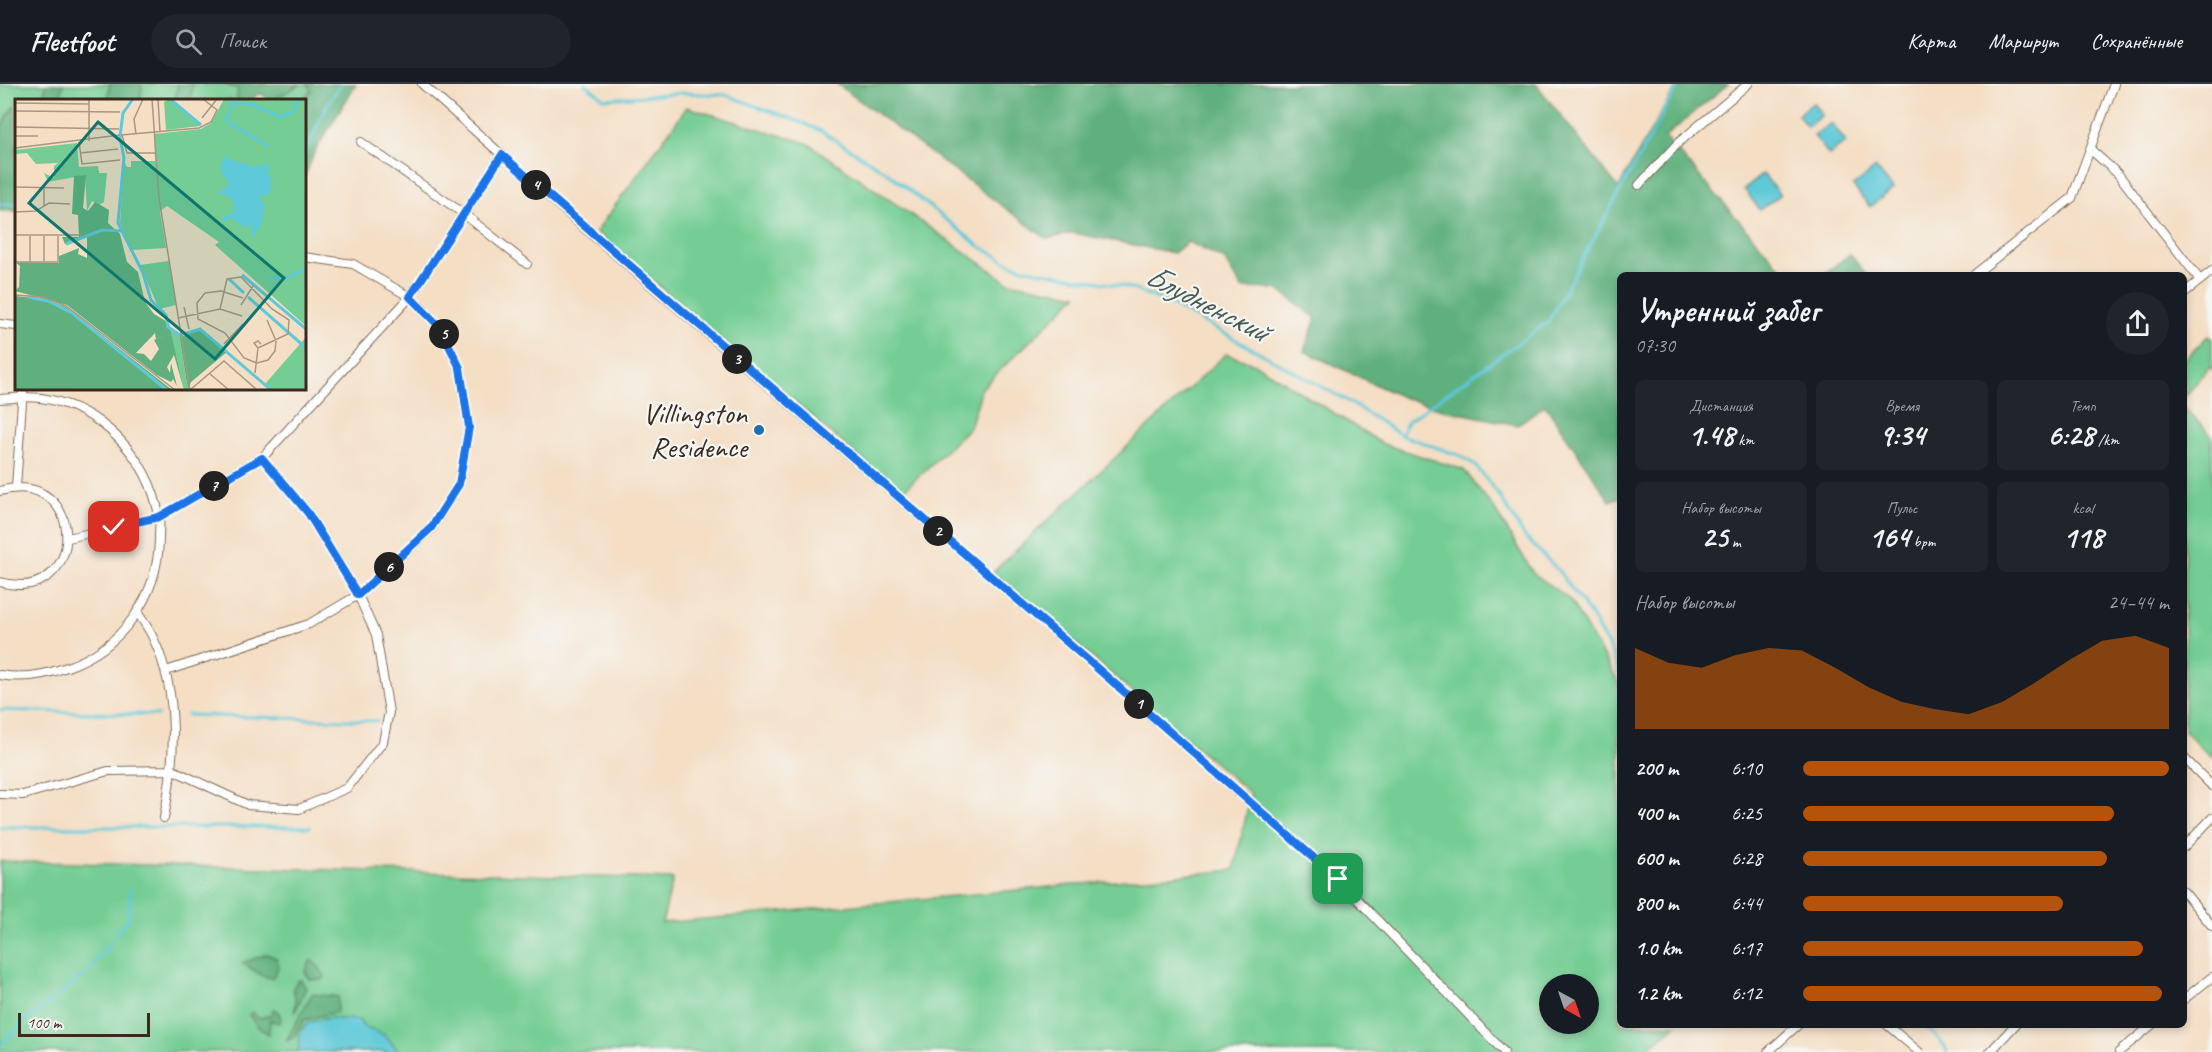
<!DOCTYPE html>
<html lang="ru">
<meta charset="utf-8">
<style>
:root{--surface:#171b24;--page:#20242c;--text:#f1f3f6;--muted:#9ea1a6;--line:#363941;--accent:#b45309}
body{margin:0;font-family:Caveat,sans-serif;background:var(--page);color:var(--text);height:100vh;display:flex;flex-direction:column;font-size:22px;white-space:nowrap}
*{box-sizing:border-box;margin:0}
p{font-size:20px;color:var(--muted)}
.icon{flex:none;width:33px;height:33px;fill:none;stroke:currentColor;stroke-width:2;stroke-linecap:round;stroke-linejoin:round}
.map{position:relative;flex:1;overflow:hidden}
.drawer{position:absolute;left:1617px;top:188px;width:570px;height:756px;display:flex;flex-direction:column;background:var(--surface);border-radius:9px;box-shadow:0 3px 9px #0003}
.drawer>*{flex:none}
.needle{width:39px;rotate:140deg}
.buttons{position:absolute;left:1539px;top:890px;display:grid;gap:12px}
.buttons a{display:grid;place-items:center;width:60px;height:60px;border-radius:50%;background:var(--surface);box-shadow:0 3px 9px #0003;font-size:30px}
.scale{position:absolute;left:18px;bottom:15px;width:132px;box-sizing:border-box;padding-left:6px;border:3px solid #3b2a1e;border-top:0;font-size:16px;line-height:21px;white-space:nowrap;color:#3b2a1e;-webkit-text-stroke:4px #f6f6f2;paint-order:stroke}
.pin{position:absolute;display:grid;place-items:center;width:51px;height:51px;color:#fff;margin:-26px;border-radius:12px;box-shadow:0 3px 9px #0006}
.km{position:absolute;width:30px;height:30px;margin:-15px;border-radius:50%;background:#222;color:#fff;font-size:16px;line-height:30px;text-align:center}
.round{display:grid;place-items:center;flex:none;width:63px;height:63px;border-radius:32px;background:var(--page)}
.overview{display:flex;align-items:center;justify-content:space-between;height:102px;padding:0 18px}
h1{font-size:33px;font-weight:700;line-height:45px}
.metrics{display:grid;grid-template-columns:repeat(3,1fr);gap:9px;height:102px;padding:6px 18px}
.metrics div{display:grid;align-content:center;border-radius:9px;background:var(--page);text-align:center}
.metrics b{font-size:30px;font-weight:700}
.metrics small{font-size:16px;font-weight:400}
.metrics p{font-size:16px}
.chart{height:168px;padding:12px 18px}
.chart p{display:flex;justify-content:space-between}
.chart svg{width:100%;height:108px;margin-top:6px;fill:var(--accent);opacity:.7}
ul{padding:0 18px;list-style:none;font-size:20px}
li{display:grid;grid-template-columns:96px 72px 1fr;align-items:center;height:45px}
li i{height:15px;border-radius:8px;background:var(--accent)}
header{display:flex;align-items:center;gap:36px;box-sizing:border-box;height:84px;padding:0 30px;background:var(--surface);border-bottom:2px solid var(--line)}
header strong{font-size:28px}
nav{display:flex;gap:33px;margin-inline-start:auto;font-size:21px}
.search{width:420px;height:54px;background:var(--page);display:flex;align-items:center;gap:15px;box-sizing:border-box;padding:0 21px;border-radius:33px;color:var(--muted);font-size:22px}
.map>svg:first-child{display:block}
.green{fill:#74cd94;stroke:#587c59;stroke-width:1.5;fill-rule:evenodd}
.forest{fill:#5fb07e;stroke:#4d6d4e;stroke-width:1.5}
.water{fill:#5ec9d8;stroke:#4c7a7b;stroke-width:1.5}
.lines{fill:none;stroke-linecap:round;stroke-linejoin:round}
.stream{stroke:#5ec9d8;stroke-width:3}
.minor-casing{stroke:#7c6958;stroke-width:10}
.minor{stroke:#fff;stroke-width:8}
.route-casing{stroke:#fff;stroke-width:12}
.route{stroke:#1a73e8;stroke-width:8}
.poi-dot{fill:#1f6fb2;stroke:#f6f6f2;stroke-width:2}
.labels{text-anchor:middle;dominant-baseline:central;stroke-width:4.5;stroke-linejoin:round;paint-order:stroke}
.poi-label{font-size:30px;fill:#3b2a1e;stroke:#f6f6f2;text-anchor:end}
.water-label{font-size:32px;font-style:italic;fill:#465a56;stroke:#f6f6f2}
.inset-river{fill:none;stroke:#5ec9d8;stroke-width:3}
.inset-road{fill:none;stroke:#aa9682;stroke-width:1.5}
.view{fill:#0f766e;fill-opacity:0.15;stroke:#0f766e;stroke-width:3}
.inset-edge{fill:none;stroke:#3b2a1e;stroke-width:3}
</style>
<header>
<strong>Fleetfoot</strong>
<div class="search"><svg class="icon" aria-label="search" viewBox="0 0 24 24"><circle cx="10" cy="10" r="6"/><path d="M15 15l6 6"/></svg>Поиск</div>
<nav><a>Карта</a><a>Маршрут</a><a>Сохранённые</a></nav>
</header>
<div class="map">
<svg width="2212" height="968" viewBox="0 0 2212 968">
<rect width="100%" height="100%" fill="#f6f6f2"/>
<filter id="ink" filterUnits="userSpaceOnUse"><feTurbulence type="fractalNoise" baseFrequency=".0167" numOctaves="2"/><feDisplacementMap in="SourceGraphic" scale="12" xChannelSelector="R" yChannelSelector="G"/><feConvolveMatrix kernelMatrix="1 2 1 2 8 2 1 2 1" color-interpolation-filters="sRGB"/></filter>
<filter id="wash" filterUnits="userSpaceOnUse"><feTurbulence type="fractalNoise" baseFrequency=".008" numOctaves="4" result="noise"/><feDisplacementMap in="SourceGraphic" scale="24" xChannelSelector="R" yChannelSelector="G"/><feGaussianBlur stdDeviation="1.35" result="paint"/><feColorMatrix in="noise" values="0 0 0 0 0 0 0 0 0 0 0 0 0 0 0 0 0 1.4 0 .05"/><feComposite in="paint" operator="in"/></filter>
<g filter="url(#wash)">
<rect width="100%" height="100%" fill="#f4dec4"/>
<path class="green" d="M0 0H46L43 16H16V22L13 23 0 45Z
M63 0H110L107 16H60Z
M138 0H178L175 16H140L142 3Z
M193 0H223L238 5 237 16H190Z
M301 0H308L311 7 301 16H274L282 10Z
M687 23 809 60 1008 198 1077 211 982 304 970 343 901 409 596 148Z
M2208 252 2212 254V286L2209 283 2184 314V276Z
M1226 270 1255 280 1383 360 1464 386 1495 426 1533 489 1570 516 1620 601V940L1676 941 1643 968H0V777L673 795 662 839 1234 786 1251 710 993 488ZM1550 900H1588V939H1550Z
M2184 324 2212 352V674L2184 647Z"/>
<path class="forest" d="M46 0H63L59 16H43Z
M110 0H138L142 3 140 16H107Z
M178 0H193L190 16H175Z
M223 0H301C292 4 276 16 269 16L262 10 255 11 254 16H237L238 5Z
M308 0H356L314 69 305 92 304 16H301L311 7Z
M837 0H1536L1618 104 1678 0H1728L1665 53 1786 190H1620V413L1610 417 1545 321 1517 341 1445 326 1402 313 1304 267 1316 234 1277 205 1242 204 1224 175 1188 158 1174 169 1073 149 1047 155Z
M16 22V127H0V45L13 23Z
M1850 170 1866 190H1824Z
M267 870 276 874 279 882 272 894 263 892 242 879Z
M311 876 320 884 325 893 322 896 310 895 305 888Z
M301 896 306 904 294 930 296 917 293 904 297 897Z
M312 910 338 913 337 928 304 936 294 953 286 957Z
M273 925 278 927 281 935 279 939 270 936 269 950 259 944 249 931 252 928 259 934 271 931Z"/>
<path class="water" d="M1813 19 1822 31 1807 43 1798 31Z
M1831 39 1846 58 1829 71 1814 52Z
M1876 84 1893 105 1870 123 1853 102Z
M1763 90 1780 111 1760 126 1744 105Z
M329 934 359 936 364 943 384 951 400 968H298L301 946 310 938Z"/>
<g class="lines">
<path class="stream" d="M585 0 605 15 682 9 726 11 800 38 821 47 888 89 979 162 1011 180 1026 185 1127 203 1165 217 1346 316 1401 351 1461 372 1475 381 1499 411 1525 453 1557 485 1588 527 1611 567 1620 591
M304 71 327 21 341 0
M0 120H16
M1401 351 1408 337 1548 238 1679 0
M0 626 158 631
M188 631 377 637
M0 743H310
M117 850 129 834 131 804
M1920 940C1931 947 1943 956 1947 968
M0 962 25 937 85 891 111 858"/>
</g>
</g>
<g filter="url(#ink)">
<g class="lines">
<g class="minor-casing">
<path id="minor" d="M422 0 581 141 1090 578 1338 795 1504 968
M361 58 464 130 527 180
M2090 65 2118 90 2200 196
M1639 101 1678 59 1748 0
M1975 190 2072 114 2114 0
M2184 209 2212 187
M0 240 16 242
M0 315C13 314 28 312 41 314 101 323 149 374 159 432 160 439 159 448 159 455 158 513 122 564 67 583 46 591 23 595 0 591
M16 403 23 304
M0 407C89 383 88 523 0 498
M68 454 159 433 262 374 410 213 502 71
M137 528C143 537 150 546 154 556 180 612 175 675 164 734
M166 587 309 540 358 511 431 445 459 400 469 343 460 284 440 243 410 213 353 180 304 173
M2184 674 2212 702
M0 710 23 711 108 687 173 686 248 721 299 725 347 704 383 658 389 628 376 551 358 511 308 429 262 374
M2184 763 2212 734
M2184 808 2212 842
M2184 915 2212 893
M1886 940 1919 968
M1768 968 1799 940
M1990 968 2016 940
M2119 968 2153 940"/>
</g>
<use href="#minor" class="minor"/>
</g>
</g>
<g class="lines" filter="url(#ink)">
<g class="route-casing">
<path id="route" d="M114 443 159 433 262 374 308 429 358 511 431 444 459 400 469 343 460 284 440 243 410 213 502 71 1090 578 1338 795"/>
</g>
<use href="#route" class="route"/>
</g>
<circle class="poi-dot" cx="759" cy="346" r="6"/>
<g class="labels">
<g class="poi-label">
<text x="747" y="329">Villingston<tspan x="747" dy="34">Residence</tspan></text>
</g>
<g class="water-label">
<text transform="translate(1207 219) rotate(27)">Блудненский</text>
</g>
</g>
<g transform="translate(15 15)">
<rect width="291" height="291" fill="#f4dec4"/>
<path d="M155 0 185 25V27L151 31 149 3ZM209 0H291V227L200 146 204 143 152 107 145 112 151 149 116 151 105 124 109 62 112 68H116V62H140L139 35 186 30 196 24ZM62 44 64 68 83 67 84 74H92L89 103 84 106 77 102 72 112 70 76 33 83 29 74 39 79V67L43 64 21 65 12 54 0 55V51ZM154 162 161 206 144 210 125 166ZM155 230 164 235 173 291H169ZM291 238V291H257L250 285Z" fill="#74cd94"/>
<path d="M71 76 68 109 73 112 80 103 94 111 93 124 105 135 112 163 123 173 130 203 139 215 154 224 169 291 159 256 152 268 155 274 156 264 162 287 158 280 156 283 142 276 52 206 0 192 4 188 5 167 0 163 44 164V157L64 149 63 155 72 159V138L50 145 47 138H64L63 116 57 115 59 77ZM140 234 141 240 151 236 139 241 144 250 136 262 129 255 121 254ZM0 197 30 200 51 208 157 291H0ZM185 229 213 252 176 283 173 291 164 235Z" fill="#5fb07e" fill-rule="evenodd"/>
<path d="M209 58 239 68 256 65 252 73 256 77V93L242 100 249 103V111L246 126 237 140 236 126 229 128 217 119 208 123V118L219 113V104L213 96 202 94 214 86 205 69Z" fill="#5ec9d8"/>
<path class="inset-river" d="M118 0 108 14 105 38 109 59 103 124 128 174 136 201 151 216 153 228 165 236M155 0 186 26M216 11V4L236 5 266 18 279 12 283 0M215 12 211 19 214 24 253 47M51 145 87 131 107 132M227 176 291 230M214 180 229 194M252 180 271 179 291 170M13 198 33 202 57 214 152 291M233 198 291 249M167 236 185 230 256 291"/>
<path class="inset-road" d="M137 0 144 99 175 291M143 0 145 33M0 4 74 5M0 12 105 13M187 19 202 0M0 28 104 30M121 35 119 20 128 0M106 36 184 29 196 23 202 11 188 0M107 36 112 54H141M0 37H23M74 42V0M64 43 67 65 105 61M0 49 105 36M65 54 103 50M0 88 49 89M29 88V107M0 113 21 112 34 104 55 105M0 136H70M15 137V163M29 162V137M0 163H43V137M0 196 28 198 51 207 160 291M228 199 206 192 190 194 182 204 183 220 210 234 229 259 242 264 253 261 260 252 261 242 252 221M226 206 238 187M169 208 174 230M205 210 212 180 226 178 257 210 274 221 273 235 243 249 239 244 243 242 246 245M163 219 205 210 227 217M209 245 228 225M240 274 243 249M195 275 214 291M175 291 209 262 242 291"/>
<path class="view" d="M83 23 269 179 200 260 14 104Z"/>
<rect width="291" height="291" class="inset-edge"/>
</g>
</svg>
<div class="buttons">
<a><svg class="needle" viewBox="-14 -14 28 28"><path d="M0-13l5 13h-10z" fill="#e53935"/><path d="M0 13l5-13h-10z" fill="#9ea1a6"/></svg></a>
</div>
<div class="scale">100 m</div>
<div class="pin" style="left:1338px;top:795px;background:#1e9e55"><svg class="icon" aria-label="arrive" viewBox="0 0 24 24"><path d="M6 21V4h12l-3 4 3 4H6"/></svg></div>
<div class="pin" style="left:114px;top:443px;background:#d93025"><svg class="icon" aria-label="check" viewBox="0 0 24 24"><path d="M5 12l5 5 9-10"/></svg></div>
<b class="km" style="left:1139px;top:620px">1</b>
<b class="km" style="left:938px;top:447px">2</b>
<b class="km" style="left:737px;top:275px">3</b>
<b class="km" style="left:536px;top:101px">4</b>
<b class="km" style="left:444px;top:250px">5</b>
<b class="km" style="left:389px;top:483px">6</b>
<b class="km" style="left:214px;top:402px">7</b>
<section class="drawer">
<div class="overview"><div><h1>Утренний забег</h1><p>07:30</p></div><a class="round"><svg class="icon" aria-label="share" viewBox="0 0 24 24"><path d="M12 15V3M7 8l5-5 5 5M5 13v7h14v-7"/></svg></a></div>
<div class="metrics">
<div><p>Дистанция</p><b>1.48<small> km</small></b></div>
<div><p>Время</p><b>9:34</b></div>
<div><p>Темп</p><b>6:28<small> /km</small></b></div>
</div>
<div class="metrics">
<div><p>Набор высоты</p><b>25<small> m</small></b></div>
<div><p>Пульс</p><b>164<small> bpm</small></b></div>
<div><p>kcal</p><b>118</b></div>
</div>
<div class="chart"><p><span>Набор высоты</span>24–44 m</p>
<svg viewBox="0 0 160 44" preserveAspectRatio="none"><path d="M0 44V11L10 17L20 19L30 14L40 11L50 12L60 19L70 27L80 33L90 36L100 38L110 33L120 25L130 16L140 8L150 6L160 11V44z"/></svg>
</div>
<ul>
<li><b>200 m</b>6:10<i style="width:100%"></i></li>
<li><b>400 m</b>6:25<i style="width:85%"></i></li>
<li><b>600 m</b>6:28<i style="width:83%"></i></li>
<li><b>800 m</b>6:44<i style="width:71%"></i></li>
<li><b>1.0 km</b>6:17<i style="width:93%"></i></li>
<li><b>1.2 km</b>6:12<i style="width:98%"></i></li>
</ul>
</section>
</div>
